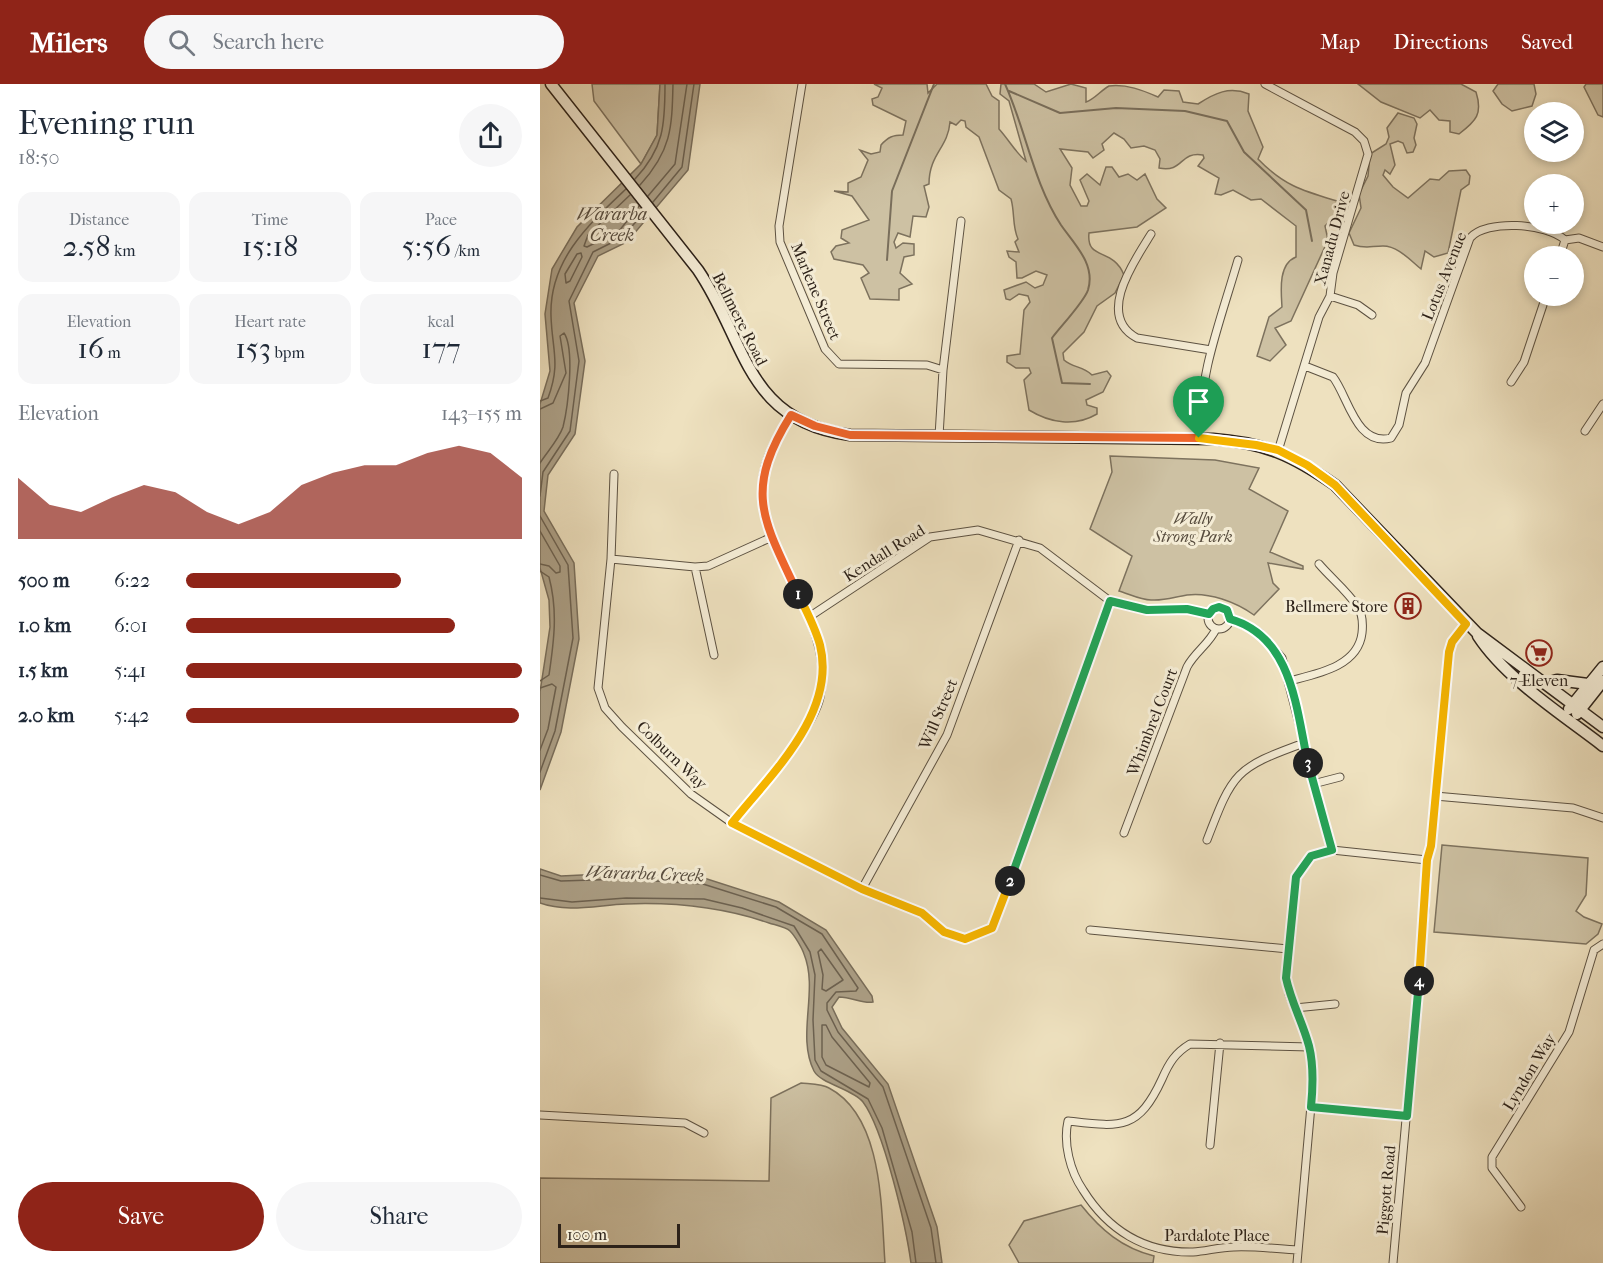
<!DOCTYPE html>
<meta charset="utf-8">
<style>
:root{--surface:#fff;--page:#f6f6f7;--text:#1f2937;--muted:#747a83;--accent:#8f2418}
body{margin:0;font-family:"IM FELL French Canon",serif;background:var(--page);color:var(--text);height:100vh;display:flex;flex-direction:column;font-size:22px;white-space:nowrap}
*{box-sizing:border-box;margin:0}
p{font-size:20px;color:var(--muted)}
.icon{flex:none;width:33px;height:33px;fill:none;stroke:currentColor;stroke-width:2;stroke-linecap:round;stroke-linejoin:round}
.map{position:relative;flex:1;overflow:hidden}
.drawer{display:flex;flex-direction:column;background:var(--surface);width:540px}
.drawer>*{flex:none}
.fabs{position:absolute;left:984px;top:18px;display:grid;gap:12px}
.fabs a{display:grid;place-items:center;width:60px;height:60px;border-radius:50%;background:var(--surface);box-shadow:0 3px 9px #0003;font-size:30px}
.scale{position:absolute;left:18px;bottom:15px;width:122px;box-sizing:border-box;padding-left:6px;border:3px solid #2d2219;border-top:0;font-size:16px;line-height:21px;white-space:nowrap;color:#2d2219;-webkit-text-stroke:4px #f4ecd5;paint-order:stroke}
.pin{position:absolute;display:grid;place-items:center;width:51px;height:51px;color:#fff;margin:-62px -26px;border-radius:50% 50% 50% 0;rotate:-45deg;box-shadow:0 0 6px #0007}
.pin .icon{rotate:45deg}
.km{position:absolute;width:30px;height:30px;margin:-15px;border-radius:50%;background:#222;color:#fff;font-size:16px;line-height:30px;text-align:center}
.round{display:grid;place-items:center;flex:none;width:63px;height:63px;border-radius:32px;background:var(--page)}
.head{display:flex;align-items:center;justify-content:space-between;height:102px;padding:0 18px}
h1{font-size:33px;font-weight:600;line-height:45px}
.metrics{display:grid;grid-template-columns:repeat(3,1fr);gap:9px;height:102px;padding:6px 18px}
.metrics div{display:grid;align-content:center;border-radius:15px;background:var(--page);text-align:center}
.metrics b{font-size:30px;font-weight:600}
.metrics small{font-size:16px;font-weight:400}
.metrics p{font-size:16px}
.chart{height:168px;padding:12px 18px}
.chart p{display:flex;justify-content:space-between}
.chart svg{width:100%;height:108px;margin-top:6px;fill:var(--accent);opacity:.7}
.cta{display:flex;gap:12px;margin-top:auto;padding:12px 18px}
.cta a{flex:1;height:69px;border-radius:36px;background:var(--accent);color:#fff;font-size:24px;font-weight:600;line-height:69px;text-align:center}
.cta a+a{background:var(--page);color:var(--text)}
ul{padding:0 18px;list-style:none;font-size:20px}
li{display:grid;grid-template-columns:96px 72px 1fr;align-items:center;height:45px}
li i{height:15px;border-radius:8px;background:var(--accent)}
header{display:flex;align-items:center;gap:36px;box-sizing:border-box;height:84px;padding:0 30px;background:var(--accent);color:#fff}
header strong{font-size:28px}
nav{display:flex;gap:33px;margin-inline-start:auto;font-size:21px}
.search{width:420px;height:54px;background:var(--page);display:flex;align-items:center;gap:15px;box-sizing:border-box;padding:0 21px;border-radius:33px;color:var(--muted);font-size:22px}
main{display:flex;flex:1;min-height:0}
.map>svg:first-child{display:block}
.green{fill:#cdc1a3;stroke:#7d725e;stroke-width:1.5}
.water{fill:#aca087;stroke:#796e5b;stroke-width:1.5}
.lines{fill:none;stroke-linecap:round;stroke-linejoin:round}
.shore{stroke:#6c6150;stroke-width:1.5}
.stream{stroke:#796e5b;stroke-width:2}
.street-casing{stroke:#5d5242;stroke-width:9}
.secondary-casing{stroke:#2d2219;stroke-width:13}
.street{stroke:#f4ecd5;stroke-width:7}
.secondary{stroke:#f4ecd5;stroke-width:10}
.split-1-casing{stroke:#fff;stroke-width:12}
.split-2-casing{stroke:#fff;stroke-width:12}
.split-3-casing{stroke:#fff;stroke-width:12}
.split-4-casing{stroke:#fff;stroke-width:12}
.split-5-casing{stroke:#fff;stroke-width:12}
.split-1{stroke:#f0652b;stroke-width:8}
.split-2{stroke:#f5b400;stroke-width:8}
.split-3{stroke:#22a559;stroke-width:8}
.split-4{stroke:#22a559;stroke-width:8}
.split-5{stroke:#f5b400;stroke-width:8}
.labels{text-anchor:middle;dominant-baseline:central;stroke-width:6;stroke-linejoin:round;paint-order:stroke}
.street-label{font-size:16px;fill:#2d2219;stroke:#f4ecd5}
.park-label{font-size:16px;font-style:italic;fill:#554a3c;stroke:#f4ecd5}
.poi-label{font-size:16px;fill:#2d2219;stroke:#f4ecd5;text-anchor:end}
.water-label{font-size:18px;font-style:italic;fill:#594e40;stroke:#f4ecd5}
</style>
<header>
<strong>Milers</strong>
<div class="search"><svg class="icon" aria-label="search" viewBox="0 0 24 24"><circle cx="10" cy="10" r="6"/><path d="M15 15l6 6"/></svg>Search here</div>
<nav><a>Map</a><a>Directions</a><a>Saved</a></nav>
</header>
<main>
<section class="drawer">
<div class="head"><div><h1>Evening run</h1><p>18:50</p></div><a class="round"><svg class="icon" aria-label="share" viewBox="0 0 24 24"><path d="M12 15V3M7 8l5-5 5 5M5 13v7h14v-7"/></svg></a></div>
<div class="metrics">
<div><p>Distance</p><b>2.58<small> km</small></b></div>
<div><p>Time</p><b>15:18</b></div>
<div><p>Pace</p><b>5:56<small> /km</small></b></div>
</div>
<div class="metrics">
<div><p>Elevation</p><b>16<small> m</small></b></div>
<div><p>Heart rate</p><b>153<small> bpm</small></b></div>
<div><p>kcal</p><b>177</b></div>
</div>
<div class="chart"><p><span>Elevation</span>143–155 m</p>
<svg viewBox="0 0 160 44" preserveAspectRatio="none"><path d="M0 44V19L10 30L20 33L30 27L40 22L50 25L60 33L70 38L80 33L90 22L100 17L110 14L120 14L130 9L140 6L150 9L160 19V44z"/></svg>
</div>
<ul>
<li><b>500 m</b>6:22<i style="width:64%"></i></li>
<li><b>1.0 km</b>6:01<i style="width:80%"></i></li>
<li><b>1.5 km</b>5:41<i style="width:100%"></i></li>
<li><b>2.0 km</b>5:42<i style="width:99%"></i></li>
</ul>
<div class="cta"><a>Save</a><a>Share</a></div>
</section>
<div class="map">
<svg width="1063" height="1179" viewBox="0 0 1063 1179">
<rect width="100%" height="100%" fill="#eee1bf"/>
<filter id="stains"><feTurbulence type="fractalNoise" baseFrequency=".00333" numOctaves="4"/><feColorMatrix values="0 0 0 0 .2 0 0 0 0 .09 0 0 0 0 .02 0 0 0 .5 -.17"/></filter>
<radialGradient id="worn" r=".72"><stop offset=".6" stop-color="#630" stop-opacity="0"/><stop offset="1" stop-color="#630" stop-opacity=".3"/></radialGradient>
<path class="green" d="M52 0H120L117 51 101 80 54 17Z
M334 0H387L388 9 397 0H446L452 12 459 17V45C469 56 475 68 486 77L469 17 460 10 461 0H494L506 8 531 0 546 4V18C555 15 560 7 569 2 587 0 602 6 618 13L624 6 639 7 643 18 658 20C675 9 689 2 709 10L708 27 723 63 718 75C747 105 768 108 807 120L785 142 788 156 751 237 735 244 746 261 730 277 717 272 729 233 742 223C741 207 738 180 756 173V142L721 115 711 116 693 106 681 111 675 110 679 94 658 82 664 74 663 71C639 67 644 89 619 84L620 75 615 66 604 62 591 64 584 55 574 49 562 60 564 66 553 74 548 68 520 65 532 84 530 101 541 122H547L549 117 540 96 547 90 560 101 566 83H572L579 93 588 90 597 96 605 90 617 115 626 124 597 143 549 149C546 177 573 163 584 191L575 209 557 222 544 248 523 269 524 276C533 284 543 282 552 291L567 287 571 292 563 308 546 316 547 321 557 324V330C535 343 510 339 489 326L484 296 491 289 489 284H476L467 278V272L480 270 484 226 490 218 488 212 479 210 470 216 466 215 464 206 486 198 495 204 503 201 507 191 496 187 482 194H477L476 178 469 173 467 167 479 168 475 158 478 155C472 142 475 129 471 115L459 106 439 53 426 43 425 37 421 36 416 41 410 38C408 64 389 70 389 100L384 102 389 123 386 133 373 132 370 153 358 149 354 158 356 164 363 159 374 160V171L364 173 360 189 372 200 359 205V216L330 215 321 194 329 189 323 181 294 175 291 168 296 162 309 159 301 154 302 146 329 136 312 112 294 107 308 108V99L321 93 328 76 320 66 331 70 340 68 341 61C348 53 353 51 363 51L366 37 333 21 332 15 338 13 342 4Z
M818 0H921L936 8C943 30 936 37 919 50L910 48V37L899 36 890 26 880 34 841 18Z
M958 0H994L996 10 992 22 972 27 962 20 953 7Z
M1046 0H1063V33L1058 31 1044 3Z
M858 29 874 34 877 40 874 54 876 61 873 68 867 69 863 59 858 57 850 60 855 81 850 90 845 86 843 91 853 103 868 114 890 95 899 96 909 87 926 86 930 92 929 100 921 106 908 169 894 173 885 167 881 185C870 176 858 162 843 162 831 162 826 165 814 161L809 149 821 124 819 110 828 92 830 70 846 60 849 53 847 44Z
M570 372 675 376 719 384 709 405 748 427 730 468 763 482V485L728 479 733 499 739 505 714 531C696 518 669 508 647 511 634 513 625 517 611 516 601 516 589 510 579 507L592 472 550 445 572 388Z
M902 761 1048 774 1046 811 1036 827 1044 833 1062 840 1058 850 1046 860 894 848Z
M261 999C269 1000 282 1000 289 1004 344 1033 341 1126 345 1179H0V1094L229 1097 231 1014Z
M541 1121C561 1146 582 1164 614 1172L613 1179H479L469 1161 484 1137Z"/>
<path class="water" d="M120 0H160L148 86 87 158 58 172 34 219 45 277 35 350 8 391 4 427 34 479 39 555 21 648 0 706V608L10 543 9 516 0 484V320L10 287 5 230 12 185 37 143 101 80 117 51Z
M0 785 21 792 84 789 164 794 239 818 286 846 332 912 333 918C323 920 312 913 299 913L292 923 302 944 348 1000 397 1143 402 1179H371C366 1143 344 1046 323 1018 313 1005 281 1000 274 987 256 951 279 907 264 870 262 864 255 852 250 847 246 843 235 841 229 839 182 823 136 818 86 820 58 821 27 829 0 819Z"/>
<g class="lines">
<path class="shore" d="M95 95C124 64 125 41 125 0
M100 101C131 67 132 45 133 0
M90 111 48 151 44 162 47 163 79 147 99 122
M108 112 135 80 147 0
M113 118 142 83 154 0
M41 169 42 173 30 197 26 199 25 190 37 170Z
M0 317 8 314C21 279 12 266 11 232 9 176 49 140 86 105
M0 325 13 319 26 289 20 252 24 249C35 265 28 323 23 343 19 355 7 368 0 379
M0 412 3 388 30 347 39 277 29 217 53 168 83 153 104 128
M0 432 28 481 33 554 15 647 0 688
M0 447 20 482V488L16 489 9 482 0 480
M0 487 9 493C18 527 14 557 9 591L0 597
M0 604 12 600 16 603 8 645 0 666
M0 791 21 797 84 795 163 800 236 823 282 850 318 904 316 907 296 908 287 919V926L298 948 343 1003 391 1144 396 1179
M0 814 32 818 86 814 164 815 202 824 254 842 270 868 275 891 273 936 275 976 281 987 328 1015 342 1044 372 1148 376 1179
M281 865 303 896 286 907 282 905 283 891 278 868Z
M282 941H286L292 953 330 999 329 1003 286 981 282 973Z"/>
<path class="stream" d="M465 0C486 46 493 98 521 141 534 160 556 180 548 206 544 218 521 242 512 254L522 299 550 300
M469 7 520 29 576 24 645 27 687 37 704 68 766 126 772 157
M347 176 352 107 394 0"/>
<g class="street-casing">
<path id="street" d="M262 0 239 142 240 158 285 265 299 280 387 281 403 286
M725 0 815 48 824 57 828 70 793 189 790 212 779 233 738 367
M611 150C595 176 555 232 597 254L671 266
M1020 172 1025 156
M790 212 818 221 832 231
M765 282 793 293C808 312 816 363 851 354L859 341 866 309 885 279 930 154C946 135 1007 139 1025 156L1039 154 1063 163
M971 298 984 278 1006 212
M1045 347 1063 320
M399 352 403 286 421 137
M659 354C659 290 680 238 698 176
M74 390 71 475 58 604 65 624 82 643 151 710 192 739 322 805 382 829 403 848 425 855 452 844 570 517
M71 475 155 483 168 482 232 453
M155 483 174 571
M668 534a11 11 0 1 1 22 0a11 11 0 1 1-22 0Z
M269 533 390 453 438 446 500 464 570 517 607 526 647 525 669 530
M690 535 720 549 742 574 792 766
M749 597C776 590 818 583 822 549 823 540 823 530 817 522 807 507 791 494 779 480
M773 700 800 693
M895 712 1033 724 1063 734
M192 739C215 710 273 647 280 613 297 532 213 473 223 393 226 370 239 351 251 331
M584 749 647 583C655 568 669 560 676 545
M667 756C693 688 695 684 764 659
M322 805 407 651 479 456
M550 846 748 865
M755 924 795 920
M771 1023 867 1032
M0 1031 145 1039 164 1049
M670 1061 680 959
M981 1123 952 1084V1073L1029 948 1054 866 1063 860
M758 1166C737 1165 715 1162 694 1163 680 1163 667 1167 653 1168 605 1169 568 1146 543 1106 530 1087 523 1059 528 1037 580 1043 598 1047 622 995 629 979 635 969 650 960L770 963
M757 1179 773 999 770 963 749 910 746 894 756 793 772 772 792 766 887 776
M853 1179 885 825 887 776 891 762 909 568 912 558 926 540"/>
</g>
<g class="secondary-casing">
<path id="secondary" d="M11 0 158 186C207 258 205 337 310 351L673 355C725 359 752 371 795 401L937 549 1063 643
M938 552C966 595 1023 631 1063 662
M1007 599 1017 596 1048 600
M1029 625 1063 583
M1037 630 1063 597"/>
</g>
<use href="#street" class="street"/>
<use href="#secondary" class="secondary"/>
</g>
<g class="lines">
<g class="split-1-casing">
<path id="split-1" d="M258 510C223 435 203 408 251 331L275 342 310 351 659 354"/>
</g>
<g class="split-2-casing">
<path id="split-2" d="M258 510C266 526 275 543 280 561 297 629 231 690 192 739L322 805 382 829 404 848 425 855 452 844 470 797"/>
</g>
<g class="split-3-casing">
<path id="split-3" d="M470 797 570 517 607 526 647 525 669 530 673 525 679 523 687 526 690 535C753 553 756 625 768 679"/>
</g>
<g class="split-4-casing">
<path id="split-4" d="M768 679 792 766 771 772 756 793 746 894C751 918 763 939 769 962 774 982 773 1003 771 1023L867 1032 879 897"/>
</g>
<g class="split-5-casing">
<path id="split-5" d="M659 354 716 361 738 366 767 381 795 401 926 540 912 558 909 568 891 762 887 776 879 897"/>
</g>
<use href="#split-1" class="split-1"/>
<use href="#split-2" class="split-2"/>
<use href="#split-3" class="split-3"/>
<use href="#split-4" class="split-4"/>
<use href="#split-5" class="split-5"/>
</g>
<defs>
<g id="building-ring" transform="scale(1.35)"><circle r="9.5" fill="#f4ecd5" stroke="#8f2418" stroke-width="1.5"/><path d="M-4-6H4V6H1V3H-1V6H-4ZM-2.5-4.3h1.7v1.8h-1.7ZM.8-4.3h1.7v1.8H.8ZM-2.5-1h1.7V.8h-1.7ZM.8-1h1.7V.8H.8Z" fill="#8f2418"/></g>
<g id="supermarket-ring" transform="scale(1.35)"><circle r="9.5" fill="#f4ecd5" stroke="#8f2418" stroke-width="1.5"/><path d="M-6-5.5h2.5l.6 2H6L4.5 2H-2.5L-4.4-4H-6ZM-1.5 3.2a1.3 1.3 0 1 0 .1 0ZM3 3.2a1.3 1.3 0 1 0 .1 0Z" fill="#8f2418"/></g>
</defs>
<g fill-rule="evenodd">
<use href="#building-ring" x="868" y="522"/>
<use href="#supermarket-ring" x="999" y="569"/>
</g>
<g class="labels">
<g class="street-label">
<text transform="translate(792 154) rotate(-75)">Xanadu Drive</text>
<text transform="translate(904 192) rotate(-68)">Lotus Avenue</text>
<text transform="translate(276 207) rotate(67)">Marlene Street</text>
<text transform="translate(200 235) rotate(63)">Bellmere Road</text>
<text transform="translate(344 469) rotate(-32)">Kendall Road</text>
<text transform="translate(398 630) rotate(-67)">Will Street</text>
<text transform="translate(612 638) rotate(-69)">Whimbrel Court</text>
<text transform="translate(132 671) rotate(44)">Colburn Way</text>
<text transform="translate(989 988) rotate(-59)">Lyndon Way</text>
<text transform="translate(846 1106) rotate(-85)">Piggott Road</text>
<text x="677" y="1151">Pardalote Place</text>
</g>
<g class="park-label">
<text x="653" y="434">Wally<tspan x="653" dy="18">Strong Park</tspan></text>
</g>
<g class="poi-label">
<text x="848" y="522">Bellmere Store</text>
<text x="999" y="596" text-anchor="middle">7-Eleven</text>
</g>
<g class="water-label">
<text x="72" y="130">Wararba<tspan x="72" dy="21">Creek</tspan></text>
<text transform="translate(105 790) rotate(2)">Wararba Creek</text>
</g>
</g>
<rect width="100%" height="100%" filter="url(#stains)"/>
<rect width="100%" height="100%" fill="url(#worn)"/>
</svg>
<div class="fabs">
<a><svg class="icon" aria-label="layers" viewBox="0 0 24 24"><path d="M12 4l9 5-9 5-9-5zM3 14l9 5 9-5"/></svg></a>
<a>+</a>
<a>−</a>
</div>
<div class="scale">100 m</div>
<div class="pin" style="left:659px;top:354px;background:#1e9e55"><svg class="icon" aria-label="arrive" viewBox="0 0 24 24"><path d="M6 21V4h12l-3 4 3 4H6"/></svg></div>
<b class="km" style="left:258px;top:510px">1</b>
<b class="km" style="left:470px;top:797px">2</b>
<b class="km" style="left:768px;top:679px">3</b>
<b class="km" style="left:879px;top:897px">4</b>
</div>
</main>
